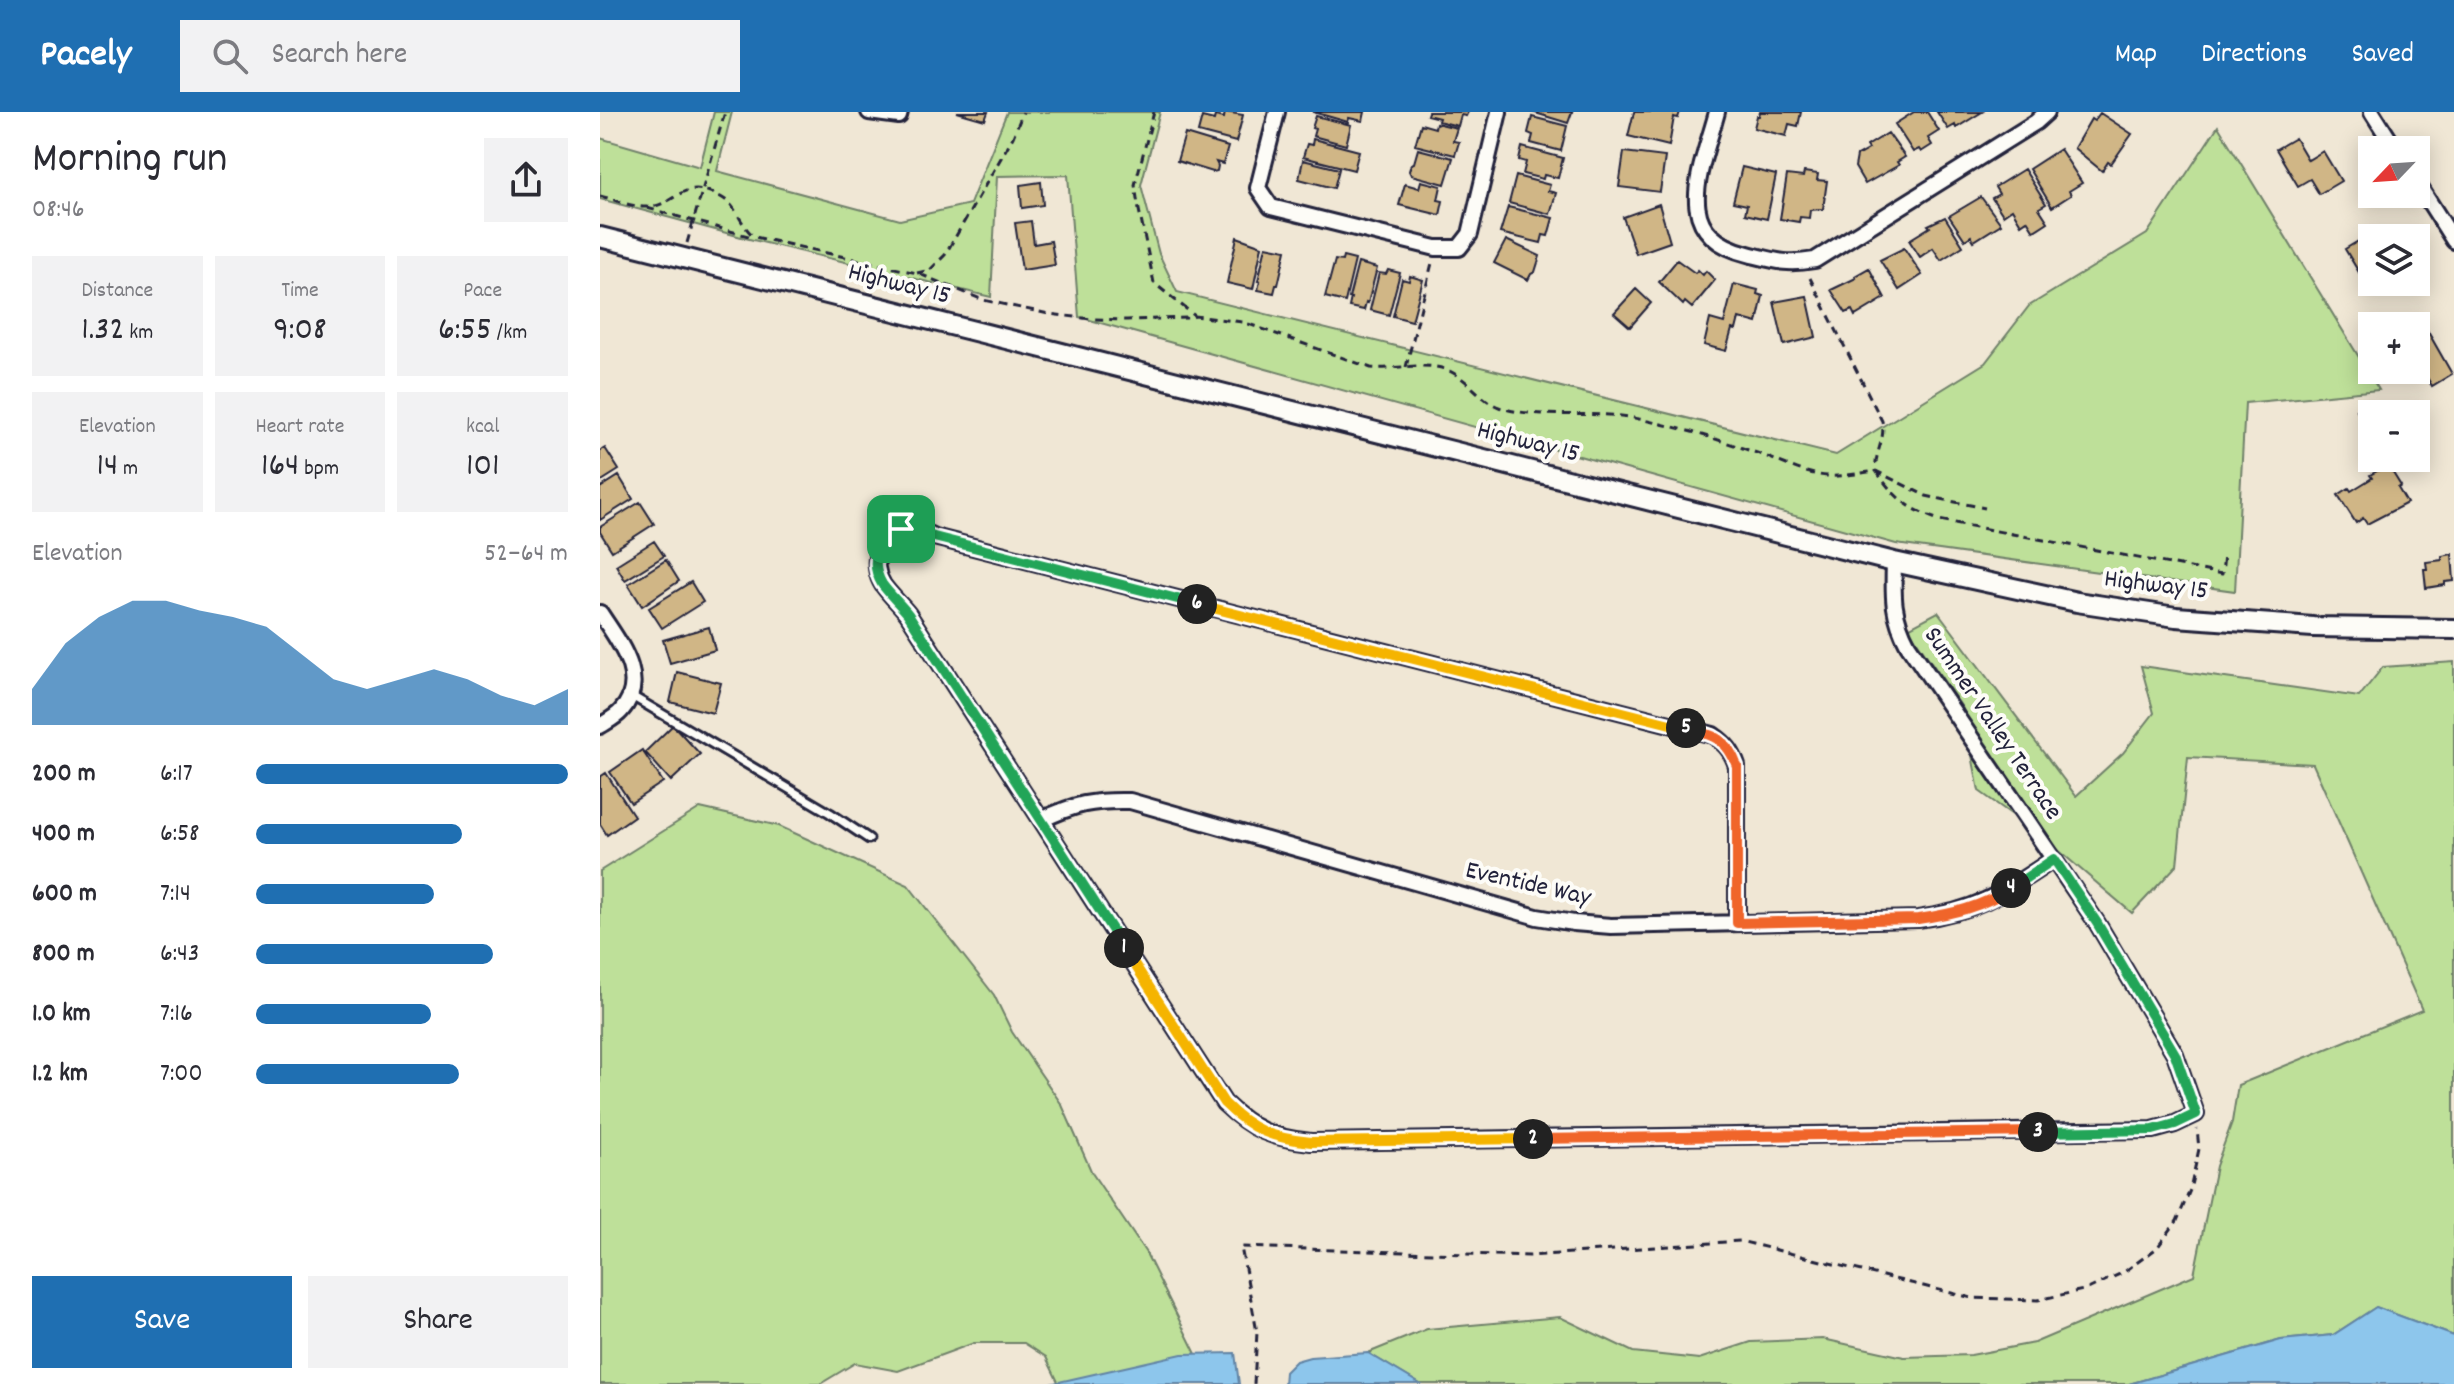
<!DOCTYPE html>
<meta charset="utf-8">
<style>
:root{--surface:#fff;--page:#f2f2f3;--text:#2b2b33;--muted:#7c7c81;--accent:#1f6fb2}
body{margin:0;font-family:Dekko,sans-serif;background:var(--page);color:var(--text);height:100vh;display:flex;flex-direction:column;font-size:30px;white-space:nowrap}
*{box-sizing:border-box;margin:0}
p{font-size:26px;color:var(--muted)}
.icon{flex:none;width:44px;height:44px;fill:none;stroke:currentColor;stroke-width:2;stroke-linecap:round;stroke-linejoin:round}
.map{position:relative;flex:1;overflow:hidden}
.panel{display:flex;flex-direction:column;background:var(--surface);width:600px}
.panel>*{flex:none}
.needle{width:52px;rotate:245deg}
.tools{position:absolute;left:1758px;top:24px;display:grid;gap:16px}
.tools a{display:grid;place-items:center;width:72px;height:72px;border-radius:0px;background:var(--surface);box-shadow:0 4px 20px #0003;font-size:40px}
.pin{position:absolute;display:grid;place-items:center;width:68px;height:68px;color:#fff;margin:-34px;border-radius:16px;box-shadow:0 4px 12px #0006}
.km{position:absolute;width:40px;height:40px;margin:-20px;border-radius:50%;background:#222;color:#fff;font-size:22px;line-height:40px;text-align:center}
.round{display:grid;place-items:center;flex:none;width:84px;height:84px;border-radius:0px;background:var(--page)}
.summary{display:flex;align-items:center;justify-content:space-between;height:136px;padding:0 32px}
h1{font-size:44px;font-weight:600;line-height:60px}
.metrics{display:grid;grid-template-columns:repeat(3,1fr);gap:12px;height:136px;padding:8px 32px}
.metrics div{display:grid;align-content:center;border-radius:0px;background:var(--page);text-align:center}
.metrics b{font-size:34px;font-weight:600}
.metrics small{font-size:22px;font-weight:400}
.metrics p{font-size:22px}
.chart{height:224px;padding:16px 32px}
.chart p{display:flex;justify-content:space-between}
.chart svg{width:100%;height:144px;margin-top:8px;fill:var(--accent);opacity:.7}
.button{display:flex;gap:16px;margin-top:auto;padding:16px 32px}
.button a{flex:1;height:92px;border-radius:0px;background:var(--accent);color:#fff;font-size:32px;font-weight:600;line-height:92px;text-align:center}
.button a+a{background:var(--page);color:var(--text)}
ul{padding:0 32px;list-style:none;font-size:26px}
li{display:grid;grid-template-columns:128px 96px 1fr;align-items:center;height:60px}
li i{height:20px;border-radius:10px;background:var(--accent)}
header{display:flex;align-items:center;gap:48px;box-sizing:border-box;height:112px;padding:0 40px;background:var(--accent);color:#fff}
header strong{font-size:38px}
nav{display:flex;gap:44px;margin-inline-start:auto;font-size:28px}
.search{width:560px;height:72px;background:var(--page);display:flex;align-items:center;gap:20px;box-sizing:border-box;padding:0 28px;border-radius:0px;color:var(--muted);font-size:30px}
main{display:flex;flex:1;min-height:0}
.map>svg:first-child{display:block}
.green{fill:#bee099;stroke:#70816a;stroke-width:2}
.water{fill:#8dc6ec;stroke:#6284a5;stroke-width:2}
.building{fill:#d0b686;stroke:#22223b;stroke-width:2}
.lines{fill:none;stroke-linecap:round;stroke-linejoin:round}
.service-casing{stroke:#22223b;stroke-width:13}
.minor-casing{stroke:#22223b;stroke-width:20}
.secondary-casing{stroke:#22223b;stroke-width:24}
.path{stroke:#22223b;stroke-width:3;stroke-dasharray:8 6;stroke-linecap:butt}
.service{stroke:#fdfcf7;stroke-width:7}
.minor{stroke:#fdfcf7;stroke-width:14}
.secondary{stroke:#fdfcf7;stroke-width:18}
.split-1-casing{stroke:#fff;stroke-width:16}
.split-2-casing{stroke:#fff;stroke-width:16}
.split-3-casing{stroke:#fff;stroke-width:16}
.split-4-casing{stroke:#fff;stroke-width:16}
.split-5-casing{stroke:#fff;stroke-width:16}
.split-6-casing{stroke:#fff;stroke-width:16}
.split-7-casing{stroke:#fff;stroke-width:16}
.split-1{stroke:#22a559;stroke-width:10}
.split-2{stroke:#f5b400;stroke-width:10}
.split-3{stroke:#f0652b;stroke-width:10}
.split-4{stroke:#22a559;stroke-width:10}
.split-5{stroke:#f0652b;stroke-width:10}
.split-6{stroke:#f5b400;stroke-width:10}
.split-7{stroke:#22a559;stroke-width:10}
.labels{text-anchor:middle;dominant-baseline:central;stroke-width:8;stroke-linejoin:round;paint-order:stroke}
.street-label{font-size:26px;fill:#22223b;stroke:#fdfcf7}
</style>
<header>
<strong>Pacely</strong>
<div class="search"><svg class="icon" aria-label="search" viewBox="0 0 24 24"><circle cx="10" cy="10" r="6"/><path d="M15 15l6 6"/></svg>Search here</div>
<nav><a>Map</a><a>Directions</a><a>Saved</a></nav>
</header>
<main>
<section class="panel">
<div class="summary"><div><h1>Morning run</h1><p>08:46</p></div><a class="round"><svg class="icon" aria-label="share" viewBox="0 0 24 24"><path d="M12 15V3M7 8l5-5 5 5M5 13v7h14v-7"/></svg></a></div>
<div class="metrics">
<div><p>Distance</p><b>1.32<small> km</small></b></div>
<div><p>Time</p><b>9:08</b></div>
<div><p>Pace</p><b>6:55<small> /km</small></b></div>
</div>
<div class="metrics">
<div><p>Elevation</p><b>14<small> m</small></b></div>
<div><p>Heart rate</p><b>164<small> bpm</small></b></div>
<div><p>kcal</p><b>101</b></div>
</div>
<div class="chart"><p><span>Elevation</span>52–64 m</p>
<svg viewBox="0 0 160 44" preserveAspectRatio="none"><path d="M0 44V33L10 19L20 11L30 6L40 6L50 9L60 11L70 14L80 22L90 30L100 33L110 30L120 27L130 30L140 35L150 38L160 33V44z"/></svg>
</div>
<ul>
<li><b>200 m</b>6:17<i style="width:100%"></i></li>
<li><b>400 m</b>6:58<i style="width:66%"></i></li>
<li><b>600 m</b>7:14<i style="width:57%"></i></li>
<li><b>800 m</b>6:43<i style="width:76%"></i></li>
<li><b>1.0 km</b>7:16<i style="width:56%"></i></li>
<li><b>1.2 km</b>7:00<i style="width:65%"></i></li>
</ul>
<div class="button"><a>Save</a><a>Share</a></div>
</section>
<div class="map">
<svg width="1854" height="1272" viewBox="0 0 1854 1272">
<rect width="100%" height="100%" fill="#f0e7d5"/>
<filter id="ink" filterUnits="userSpaceOnUse"><feTurbulence type="fractalNoise" baseFrequency=".0125" numOctaves="2"/><feDisplacementMap in="SourceGraphic" scale="16" xChannelSelector="R" yChannelSelector="G"/><feConvolveMatrix kernelMatrix="1 2 1 2 8 2 1 2 1" color-interpolation-filters="sRGB"/></filter>
<g filter="url(#ink)">
<path class="green" d="M114 0H132L117 59 300 108 370 92 407 0H560L541 73 559 142 577 180 1236 343 1385 251 1429 194 1547 122 1618 14 1779 278 1645 291 1635 479 1296 432 479 205 468 63 397 64 391 185 145 126 0 87V26L100 55Z
M1338 500 1476 684 1523 641 1554 601 1541 554 1759 585 1783 555 1854 550V1224L1776 1195 1733 1223 1681 1228 1529 1272H820L768 1241 827 1217 960 1205 1033 1240 1099 1247 1151 1230 1223 1227 1304 1245 1371 1243 1434 1231 1594 1163 1616 1054 1632 1010 1638 973 1822 898 1713 652 1588 645 1577 753 1532 801 1443 725 1379 679 1363 597 1308 516Z
M100 696 179 714 308 773 394 883 412 920 462 993 492 1061 546 1141 600 1250 459 1272 446 1245 424 1231H374L298 1259 255 1251 220 1272H0V759Z"/>
<path class="water" d="M1776 1195 1854 1224V1272H1529L1681 1228 1733 1223Z
M635 1241 639 1272H450L582 1242Z
M768 1241 820 1272H684L685 1260 696 1249 710 1245Z"/>
<path class="building" d="M357 0H388L385 8Z
M625 0 643 3 636 30 598 20 602 5 614 8 615 4 624 6Z
M713 0H765L763 9 749 6 748 10Z
M828 0H868L866 4 861 3 858 14 838 9 839 6 827 3Z
M932 0H972L968 11Z
M1034 0H1080L1078 6 1074 5 1069 34 1028 24Z
M1160 0H1201L1198 14 1189 12 1186 24 1154 16 1157 4H1159Z
M1314 0H1327L1339 19 1328 26 1332 33 1321 40 1319 37 1313 40 1295 12Z
M1337 0H1382L1356 16 1355 13 1348 17Z
M1500 1 1532 22 1511 52 1508 50 1502 59 1474 36 1491 7 1494 9Z
M716 4 751 13 746 33 713 24 715 17 712 16Z
M932 5 967 14 961 39 931 31 933 23 928 21Z
M836 11 857 16 853 29 859 30 855 43 815 33 821 12 835 16Z
M1288 21 1305 45 1297 50 1299 53 1265 72 1255 55 1257 44 1269 37 1267 34Z
M585 22 628 35 623 52 616 50 618 54 617 59 613 60 577 49Z
M1695 26 1708 48 1723 39 1741 69 1719 82 1710 67 1698 74 1676 37Z
M713 27 759 39 754 58 703 45 707 32 712 33Z
M922 35 963 46 958 66 944 63 943 67 923 62 926 50 919 48Z
M818 37 853 46 845 72 811 63 809 59 811 52 814 51Z
M1460 37 1482 71 1469 79 1471 83 1452 95 1429 57Z
M1024 40 1065 45 1060 80 1019 75Z
M703 48 739 57 734 76 699 67Z
M1142 55 1176 63 1167 107 1145 102 1147 93 1133 90Z
M1424 57 1446 92 1439 96 1448 110 1434 119 1427 108 1421 112 1412 97 1403 103 1392 86 1399 82 1395 75Z
M1204 60 1218 62 1217 68 1227 69 1223 97 1210 98 1209 106 1200 105 1199 110 1180 107 1187 63 1203 65Z
M916 64 950 73 948 79 956 81 950 102 909 91Z
M821 69 841 74 838 88 843 89 840 103 799 93 805 72 819 76Z
M441 70 443 93 422 96 420 73Z
M1381 85 1401 112 1374 129 1371 124 1365 128 1349 104Z
M1059 92 1070 130 1036 142 1023 105Z
M908 95 953 106 948 124 943 123 941 131 900 121Z
M1345 105 1363 134 1341 148 1333 136 1320 145 1309 128 1330 115 1328 113Z
M431 109 434 132 451 129 455 153 422 158 415 111Z
M1767 124 1772 133V168L1766 172 1745 137Z
M637 125 662 134 653 177 627 171Z
M906 128 940 144 935 160 931 162 928 168 894 151Z
M666 134 686 138 678 173H676L674 181 658 178 660 169H658Z
M1304 136 1322 163 1299 178 1280 148Z
M743 145 755 148 745 190 725 185 735 148 742 149Z
M1077 148 1095 161 1098 158 1103 163 1106 159 1115 168 1092 196 1085 190 1083 193 1059 170Z
M758 151 777 156 768 191 766 190 764 198 749 195 751 186H749Z
M1269 156 1285 186 1255 204 1252 198 1246 201 1231 178 1256 166 1255 164Z
M788 158 800 161 789 203 770 198 779 161 786 162Z
M810 164 823 168 812 209 793 204 802 167 809 169Z
M1773 170H1799L1800 172 1781 184Z
M1134 172 1158 178 1157 182 1163 184 1157 211 1139 206 1136 218 1132 217 1126 239 1104 233 1110 207 1124 211Z
M1036 177 1051 191 1030 215 1014 201Z
M1207 184 1216 225 1184 233 1174 190Z
M1823 211 1852 262 1832 274 1825 262 1814 267 1807 264 1806 260V258H1816V216Z
M1771 290 1779 302H1772V322L1757 298Z
M5 336 19 358 0 370V339Z
M1788 353 1801 374 1798 376 1807 391 1767 412 1763 406 1756 411 1738 383 1749 376 1751 379 1772 366 1770 363Z
M19 364 33 387 0 408V376Z
M40 390 54 412 12 439 0 420V415Z
M54 429 64 444 25 468 16 453Z
M1852 442 1854 469 1845 470V473L1826 476 1824 457H1827L1826 450 1842 448V444Z
M66 448 79 469 42 494 28 472Z
M91 470 103 490 62 516 49 496Z
M109 515 115 538 70 551 63 528Z
M77 560 121 571 113 601 70 590Z
M73 613 100 642 71 669 45 640Z
M42 638 63 670 31 691 10 660Z
M6 661 34 704 7 723 0 712V665Z"/>
<g class="lines">
<g class="service-casing">
<path id="service" d="M30 583 230 701 269 727"/>
</g>
<g class="minor-casing">
<path id="minor" d="M269 0 299 4 300 0
M677 0 658 76 671 95 836 136H859L870 122 899 0
M1117 0C1102 57 1068 122 1148 142 1176 149 1186 153 1215 148L1436 10 1447 0
M1772 0 1796 38
M1816 69 1854 129
M0 501C18 529 50 567 21 599 16 605 6 610 0 614
M441 708C475 692 492 688 530 689L937 805 974 811 1011 814 1318 807C1379 799 1404 780 1454 747
M1137 811V654C1132 639 1126 632 1113 623L334 425C324 420 315 416 303 417 277 420 270 453 283 473 290 483 300 492 308 502L624 991C652 1018 672 1026 711 1030L1553 1018 1575 1012 1596 1002 1575 942 1497 811 1308 533C1292 503 1293 484 1294 450"/>
</g>
<g class="secondary-casing">
<path id="secondary" d="M0 125 1294 450 1477 490 1576 505 1713 515 1854 517"/>
</g>
<path class="path" d="M554 0 535 73 538 93 554 171 595 204
M0 84C13 87 29 94 43 95 78 97 80 60 124 87 138 96 141 115 155 125L317 161 383 188 449 202 492 207 527 208 590 206 595 204 643 210 771 256C797 258 832 247 855 262 871 271 881 288 899 295 939 309 998 297 1039 307 1077 315 1115 326 1151 339 1176 347 1201 362 1227 364 1243 365 1260 361 1276 359 1295 386 1307 396 1339 408L1622 462 1624 442
M47 96 152 125
M87 131 125 0
M317 161 330 158 345 143 413 25 423 0
M1210 166 1282 309C1286 329 1274 340 1276 359L1326 384 1385 396
M806 255 832 151
M654 1272 657 1220 641 1135 930 1144 1140 1129 1372 1186 1438 1188 1488 1177 1524 1160 1557 1136 1577 1109 1590 1078 1599 1037 1597 1017"/>
<use href="#service" class="service"/>
<use href="#minor" class="minor"/>
<use href="#secondary" class="secondary"/>
</g>
</g>
<g class="lines" filter="url(#ink)">
<g class="split-1-casing">
<path id="split-1" d="M301 417C279 429 268 448 282 472 289 482 300 492 308 502L524 836"/>
</g>
<g class="split-2-casing">
<path id="split-2" d="M524 836 624 991C652 1019 672 1026 711 1030L933 1027"/>
</g>
<g class="split-3-casing">
<path id="split-3" d="M933 1027 1438 1020"/>
</g>
<g class="split-4-casing">
<path id="split-4" d="M1411 776 1454 747 1497 811 1575 942 1596 1002 1575 1012 1553 1018 1438 1020"/>
</g>
<g class="split-5-casing">
<path id="split-5" d="M1086 616C1113 623 1127 626 1137 654V811L1318 807C1352 802 1382 795 1411 776"/>
</g>
<g class="split-6-casing">
<path id="split-6" d="M597 492 1086 616"/>
</g>
<g class="split-7-casing">
<path id="split-7" d="M301 417 318 418 334 425 597 492"/>
</g>
<use href="#split-1" class="split-1"/>
<use href="#split-2" class="split-2"/>
<use href="#split-3" class="split-3"/>
<use href="#split-4" class="split-4"/>
<use href="#split-5" class="split-5"/>
<use href="#split-6" class="split-6"/>
<use href="#split-7" class="split-7"/>
</g>
<g class="labels">
<g class="street-label">
<text transform="translate(299 173) rotate(14)">Highway 15</text>
<text transform="translate(928 331) rotate(14)">Highway 15</text>
<text transform="translate(1556 474) rotate(7)">Highway 15</text>
<text transform="translate(1392 612) rotate(56)">Summer Valley Terrace</text>
<text transform="translate(928 773) rotate(13)">Eventide Way</text>
</g>
</g>
</svg>
<div class="tools">
<a><svg class="needle" viewBox="-14 -14 28 28"><path d="M0-13l5 13h-10z" fill="#e53935"/><path d="M0 13l5-13h-10z" fill="#7c7c81"/></svg></a>
<a><svg class="icon" aria-label="layers" viewBox="0 0 24 24"><path d="M12 4l9 5-9 5-9-5zM3 14l9 5 9-5"/></svg></a>
<a>+</a>
<a>−</a>
</div>
<div class="pin" style="left:301px;top:417px;background:#1e9e55"><svg class="icon" aria-label="arrive" viewBox="0 0 24 24"><path d="M6 21V4h12l-3 4 3 4H6"/></svg></div>
<b class="km" style="left:524px;top:836px">1</b>
<b class="km" style="left:933px;top:1027px">2</b>
<b class="km" style="left:1438px;top:1020px">3</b>
<b class="km" style="left:1411px;top:776px">4</b>
<b class="km" style="left:1086px;top:616px">5</b>
<b class="km" style="left:597px;top:492px">6</b>
</div>
</main>
